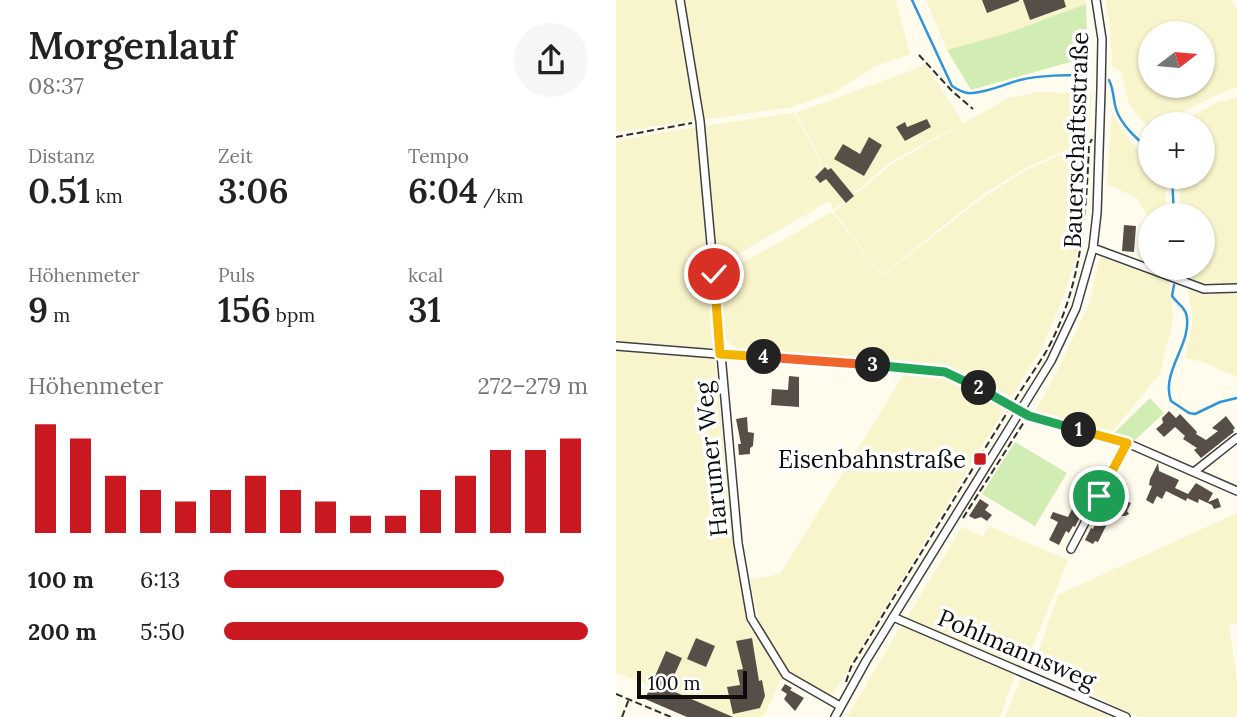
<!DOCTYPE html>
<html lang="de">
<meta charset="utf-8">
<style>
:root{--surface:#fff;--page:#f6f6f6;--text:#222;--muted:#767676;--accent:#ca1821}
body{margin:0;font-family:Lora,serif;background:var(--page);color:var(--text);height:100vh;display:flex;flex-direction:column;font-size:26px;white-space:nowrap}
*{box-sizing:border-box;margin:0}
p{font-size:23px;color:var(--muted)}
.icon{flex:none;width:38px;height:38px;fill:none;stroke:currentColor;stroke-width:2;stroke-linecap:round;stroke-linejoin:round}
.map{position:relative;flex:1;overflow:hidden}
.drawer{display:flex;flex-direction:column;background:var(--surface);width:616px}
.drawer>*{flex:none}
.needle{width:46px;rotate:74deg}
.controls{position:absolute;left:522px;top:21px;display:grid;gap:14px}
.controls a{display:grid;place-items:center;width:77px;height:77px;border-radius:50%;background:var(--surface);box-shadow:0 2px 5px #0004;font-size:35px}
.scale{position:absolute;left:21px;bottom:18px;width:110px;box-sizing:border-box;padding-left:7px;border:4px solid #0d0d0d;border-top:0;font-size:19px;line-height:24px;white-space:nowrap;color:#0d0d0d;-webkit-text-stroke:5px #fff;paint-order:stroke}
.pin{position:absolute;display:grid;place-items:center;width:60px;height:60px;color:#fff;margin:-30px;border:4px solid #fff;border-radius:50%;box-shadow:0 2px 7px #0007}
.km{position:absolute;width:35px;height:35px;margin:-18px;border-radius:50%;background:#222;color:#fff;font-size:19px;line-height:35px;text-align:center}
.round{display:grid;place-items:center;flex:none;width:74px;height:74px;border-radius:37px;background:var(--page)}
.overview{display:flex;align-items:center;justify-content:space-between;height:119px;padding:0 28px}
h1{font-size:38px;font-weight:600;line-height:52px}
.metrics{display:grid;grid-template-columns:repeat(3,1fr);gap:10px;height:119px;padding:7px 28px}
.metrics div{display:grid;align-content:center}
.metrics b{font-size:35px;font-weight:600}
.metrics small{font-size:19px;font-weight:400}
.metrics p{font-size:19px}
.chart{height:196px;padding:14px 28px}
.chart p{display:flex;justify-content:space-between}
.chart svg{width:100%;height:126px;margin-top:7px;stroke:var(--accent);stroke-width:6}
ul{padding:0 28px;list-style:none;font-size:23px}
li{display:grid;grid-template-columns:112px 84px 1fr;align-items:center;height:52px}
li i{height:18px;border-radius:9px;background:var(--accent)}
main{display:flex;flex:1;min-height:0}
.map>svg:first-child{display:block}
.farmland{fill:#f8f4cb;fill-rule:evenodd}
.green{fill:#d1edb3}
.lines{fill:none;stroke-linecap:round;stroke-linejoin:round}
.stream{stroke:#2d95da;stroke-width:2.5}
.building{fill:#574e48}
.minor-casing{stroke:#404040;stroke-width:10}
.path{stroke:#2f2f2f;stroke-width:2;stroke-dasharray:7 3.5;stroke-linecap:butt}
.minor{stroke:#fff;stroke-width:7}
.split-1-casing{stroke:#fff;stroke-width:14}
.split-2-casing{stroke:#fff;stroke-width:14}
.split-3-casing{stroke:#fff;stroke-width:14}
.split-4-casing{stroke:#fff;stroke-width:14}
.split-5-casing{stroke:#fff;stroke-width:14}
.split-1{stroke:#f5b400;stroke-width:9}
.split-2{stroke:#22a559;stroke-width:9}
.split-3{stroke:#22a559;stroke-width:9}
.split-4{stroke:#f0652b;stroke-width:9}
.split-5{stroke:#f5b400;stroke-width:9}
.poi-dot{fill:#ca1821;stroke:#fff;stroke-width:2.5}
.labels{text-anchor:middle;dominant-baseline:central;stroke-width:7;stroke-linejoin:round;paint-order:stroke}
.street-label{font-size:24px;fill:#0d0d0d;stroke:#fff}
.poi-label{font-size:24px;fill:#0d0d0d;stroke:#fff;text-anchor:end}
</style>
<main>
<section class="drawer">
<div class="overview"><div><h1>Morgenlauf</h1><p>08:37</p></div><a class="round"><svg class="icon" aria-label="share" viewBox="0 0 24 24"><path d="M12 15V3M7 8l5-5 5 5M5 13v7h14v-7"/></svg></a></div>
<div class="metrics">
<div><p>Distanz</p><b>0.51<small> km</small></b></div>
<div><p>Zeit</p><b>3:06</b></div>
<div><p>Tempo</p><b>6:04<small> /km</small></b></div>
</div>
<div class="metrics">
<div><p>Höhenmeter</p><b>9<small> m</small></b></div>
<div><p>Puls</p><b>156<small> bpm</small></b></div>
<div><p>kcal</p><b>31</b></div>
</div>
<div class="chart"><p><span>Höhenmeter</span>272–279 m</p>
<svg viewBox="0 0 160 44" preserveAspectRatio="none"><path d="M5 44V6M15 44V11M25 44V24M35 44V29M45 44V33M55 44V29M65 44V24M75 44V29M85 44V33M95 44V38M105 44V38M115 44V29M125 44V24M135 44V15M145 44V15M155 44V11"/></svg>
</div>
<ul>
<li><b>100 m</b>6:13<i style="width:77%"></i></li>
<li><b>200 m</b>5:50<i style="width:100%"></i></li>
</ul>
</section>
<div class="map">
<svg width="621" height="717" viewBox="0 0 621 717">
<rect width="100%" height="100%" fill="#fffbed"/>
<path class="farmland" d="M0 0H60L80 120 0 132Z
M67 0H280L294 54 260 66 219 92 175 107 87 120Z
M310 0H469L470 4 389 34 331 50Z
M489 0H615L621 9V87L600 95 543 124H534L533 129 513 104 505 72 496 66 494 25ZM534 33H586V86H534Z
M310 65 347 123 274 162 218 210 213 201 100 267 88 126 178 113 204 160 199 176 205 186 201 176 205 160 180 113Z
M423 92 476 94 473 131 469 141 408 169 367 194 266 275 218 212 276 164 392 98Z
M621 97V283L607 285 585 282 567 275V268H586V215H565L564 177H586V124H560L600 103Z
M496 113 513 141 534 159V177H548L551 215H534V263L526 262 532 217 521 198 491 184Z
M80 127 99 342 93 349 0 342V141Z
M469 143 463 246 447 298 425 350 395 397 346 371 315 364 120 348 106 336 102 277 216 212 266 276 369 196 409 171Z
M484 256 553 282 557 320 544 374 495 433 419 412 443 368 475 299Z
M572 288 587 295 621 292V377L584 361 569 358 577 321Z
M0 350 92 356 99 360 115 520 132 613 134 624 167 676 147 717H71L27 698 33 685 0 672Z
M290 371 322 374 341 380 389 408 216 696 173 672 143 622 134 580 164 574Z
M621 513V623L613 626 621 680V717H522L418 665 442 595Z
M372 526 452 560 408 667 290 619 346 527 367 537Z
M285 626 399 675 384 717H231Z
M405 679 457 700 495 717H389Z"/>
<path class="green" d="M470 4 472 57 355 90 331 50 392 33Z
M534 398 548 413 519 440 497 434Z
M399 442 451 473 419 526 366 494Z"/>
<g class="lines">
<path class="stream" d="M296 0 336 86C342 90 349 94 356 93 373 92 389 84 404 80 426 75 448 75 471 75
M493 80C498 90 497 99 500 109 505 125 521 139 534 150
M556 177 558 215
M561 268V272
M558 285 556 296C560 302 567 306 570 313 578 343 544 371 555 401L573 413 579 414 604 402 621 398"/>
</g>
<path class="building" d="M366 0H403V1L371 13Z
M407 0H448L450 7 414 20Z
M311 119 315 127 289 141 280 127 289 122 291 127Z
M253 137 266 145 248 176 218 159 227 144 244 154Z
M209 167 212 170 215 168 238 196 230 203 210 179 204 183 199 177Z
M508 225 520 226 518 252 506 251Z
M173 376 183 377V407L155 405 156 389 172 390Z
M553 411 560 418 564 414 581 432 580 434 590 440 602 431 596 428 610 416 619 428 617 430 618 432 585 458 578 450 581 448 567 439 569 436 559 427 548 437 540 429 547 423 546 418Z
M131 417 132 432 138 433 137 446 134 448V454L123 455 122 444H125L120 419Z
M542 463 543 471 563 480 559 488 572 494 580 483 597 493 592 502 602 498 605 507 598 509 596 505 583 499 582 503 571 498 570 501 550 491 546 499 541 496 537 504 530 500 536 486 533 485 534 479Z
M476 471 485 475 480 485 476 482 470 494 474 496 459 527 457 526 453 533 450 531 443 545 433 540 442 522 434 518 437 512 452 517 457 507 455 506 458 500 456 499 460 490 463 492Z
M500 479 511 484 507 493 510 495 508 500 515 503 511 511 513 514 509 516H505L501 510 496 497 500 490 496 487Z
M364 499 373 505 369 510 376 515 371 521 365 517 359 519 353 516Z
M487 504 498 510 482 542 479 541 477 544 469 540 475 528 477 529Z
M80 638 99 646 90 667 71 659Z
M136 638 143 681 146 680 149 696 144 708 117 714 111 687 124 685 121 670 127 669 120 641Z
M50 651 66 658 52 689 117 717H71L29 699Z
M169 684 176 688 174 690 188 698 179 711 168 699 171 694 165 690Z"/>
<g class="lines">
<g class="minor-casing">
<path id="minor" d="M64 0 84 121 122 543 135 618 170 675 224 706
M477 248 588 289 621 288
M0 346 329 372 344 377 413 416 511 443 621 491
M578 472 621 438
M455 549 511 443
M277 617 510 717
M219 717 250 661 435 361 460 308 477 248 481 213 485 90 486 39 480 0"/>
</g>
<path class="path" d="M303 55 336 91 357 109
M0 137 76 123
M399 400C409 383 421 367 431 350 466 286 470 216 473 145L476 139
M347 518 408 422
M230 682 235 667 392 411
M0 694 55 717
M6 717 13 699"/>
<use href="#minor" class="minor"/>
</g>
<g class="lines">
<g class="split-1-casing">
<path id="split-1" d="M463 430 511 443 483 496"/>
</g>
<g class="split-2-casing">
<path id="split-2" d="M363 388 413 416 463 430"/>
</g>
<g class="split-3-casing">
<path id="split-3" d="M257 365 329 372 363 388"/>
</g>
<g class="split-4-casing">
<path id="split-4" d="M148 357 257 365"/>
</g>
<g class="split-5-casing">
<path id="split-5" d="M98 274 104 354 148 357"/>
</g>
<use href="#split-1" class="split-1"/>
<use href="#split-2" class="split-2"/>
<use href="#split-3" class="split-3"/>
<use href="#split-4" class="split-4"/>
<use href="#split-5" class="split-5"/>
</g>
<rect class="poi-dot" x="357" y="452" width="14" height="14" rx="3.5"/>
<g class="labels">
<g class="street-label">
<text transform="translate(460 140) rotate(-88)">Bauerschaftsstraße</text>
<text transform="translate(95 459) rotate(-96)">Harumer Weg</text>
<text transform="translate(401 649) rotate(23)">Pohlmannsweg</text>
</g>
<g class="poi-label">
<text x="350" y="459">Eisenbahnstraße</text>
</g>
</g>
</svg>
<div class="controls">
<a><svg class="needle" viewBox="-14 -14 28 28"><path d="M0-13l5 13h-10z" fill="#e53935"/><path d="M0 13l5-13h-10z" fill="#767676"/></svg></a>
<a>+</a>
<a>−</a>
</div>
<div class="scale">100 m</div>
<div class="pin" style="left:483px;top:496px;background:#1e9e55"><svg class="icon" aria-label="arrive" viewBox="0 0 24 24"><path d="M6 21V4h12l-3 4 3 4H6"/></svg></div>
<div class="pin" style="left:98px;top:274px;background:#d93025"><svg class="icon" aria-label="check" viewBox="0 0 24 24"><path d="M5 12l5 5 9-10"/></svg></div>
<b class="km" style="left:463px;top:430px">1</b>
<b class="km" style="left:363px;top:388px">2</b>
<b class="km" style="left:257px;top:365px">3</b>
<b class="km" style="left:148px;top:357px">4</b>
</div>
</main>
